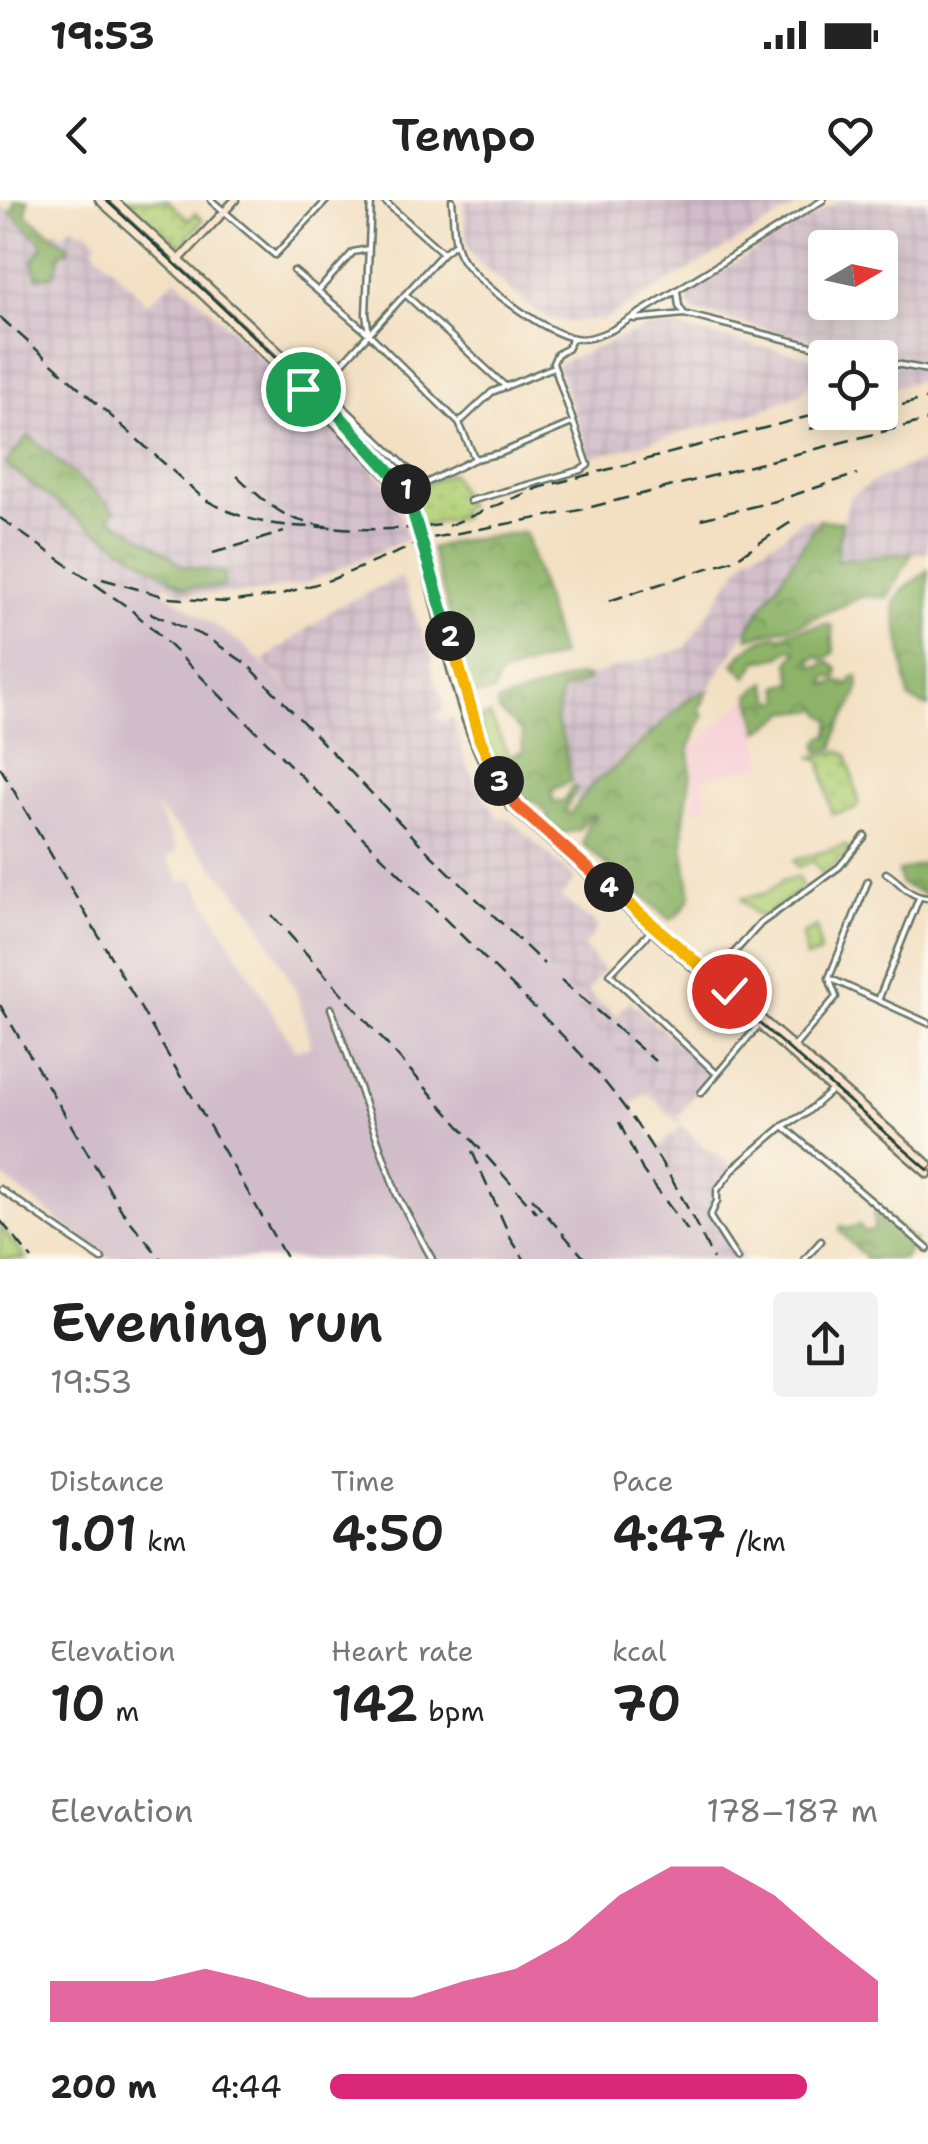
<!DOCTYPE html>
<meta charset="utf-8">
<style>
:root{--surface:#fff;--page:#f2f2f2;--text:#222;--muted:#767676;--accent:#db2777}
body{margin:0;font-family:"Shantell Sans",sans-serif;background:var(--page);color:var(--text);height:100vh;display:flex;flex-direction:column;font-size:38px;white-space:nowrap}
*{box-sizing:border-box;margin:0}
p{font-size:32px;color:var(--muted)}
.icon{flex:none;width:55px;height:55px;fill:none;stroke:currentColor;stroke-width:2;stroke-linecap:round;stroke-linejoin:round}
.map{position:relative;height:1059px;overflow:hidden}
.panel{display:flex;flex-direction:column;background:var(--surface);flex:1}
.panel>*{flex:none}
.needle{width:65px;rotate:81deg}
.controls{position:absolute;left:808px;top:30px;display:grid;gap:20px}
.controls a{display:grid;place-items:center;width:90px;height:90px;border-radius:10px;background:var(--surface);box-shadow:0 5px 25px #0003;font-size:50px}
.pin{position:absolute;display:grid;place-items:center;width:85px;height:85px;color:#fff;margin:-42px;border:5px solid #fff;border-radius:50%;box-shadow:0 2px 10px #0007}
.km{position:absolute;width:50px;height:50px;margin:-25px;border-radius:50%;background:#222;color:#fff;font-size:28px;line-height:50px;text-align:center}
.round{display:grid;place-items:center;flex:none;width:105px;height:105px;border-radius:10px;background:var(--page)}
.summary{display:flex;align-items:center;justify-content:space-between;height:170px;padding:0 50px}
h1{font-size:55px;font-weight:600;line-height:75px}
.stats{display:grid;grid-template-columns:repeat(3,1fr);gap:15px;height:170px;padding:10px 50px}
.stats div{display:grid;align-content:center}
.stats b{font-size:50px;font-weight:600}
.stats small{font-size:28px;font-weight:400}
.stats p{font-size:28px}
.chart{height:280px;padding:20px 50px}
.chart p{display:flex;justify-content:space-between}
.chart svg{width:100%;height:180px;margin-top:10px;fill:var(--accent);opacity:.7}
ul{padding:0 50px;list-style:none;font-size:32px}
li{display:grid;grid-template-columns:160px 120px 1fr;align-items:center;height:75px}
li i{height:25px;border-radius:12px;background:var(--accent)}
.status{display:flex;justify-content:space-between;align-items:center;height:70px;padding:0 50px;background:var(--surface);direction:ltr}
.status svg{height:28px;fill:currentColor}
header{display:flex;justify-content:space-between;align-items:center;height:130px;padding:0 50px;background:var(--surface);font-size:45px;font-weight:600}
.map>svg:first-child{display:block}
.built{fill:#f6cfd6}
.industrial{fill:url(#industrial-grid);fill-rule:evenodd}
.railway{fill:#d1bdc9;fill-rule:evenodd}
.grass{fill:url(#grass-dots);stroke:#688756;stroke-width:2.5}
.forest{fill:url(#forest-crowns);stroke:#56784e;stroke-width:2.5}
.wetland{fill:url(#wetland-marsh);stroke:#688756;stroke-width:2.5}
.park{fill:#b2d178;stroke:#688756;stroke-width:2.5}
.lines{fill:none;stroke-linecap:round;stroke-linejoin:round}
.street-casing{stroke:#697666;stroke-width:9}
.secondary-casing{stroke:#697666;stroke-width:11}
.street{stroke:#fff;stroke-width:4}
.secondary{stroke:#fce5cf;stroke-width:6}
.tram{stroke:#1f3d34;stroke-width:2.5}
.rail{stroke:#1f3d34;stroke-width:2.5;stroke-dasharray:15 8;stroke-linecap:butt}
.secondary-bridge-casing{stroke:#697666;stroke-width:11;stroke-linecap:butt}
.secondary-bridge{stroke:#fce5cf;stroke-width:6}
.split-1-casing{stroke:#fff;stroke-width:20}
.split-2-casing{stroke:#fff;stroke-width:20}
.split-3-casing{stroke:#fff;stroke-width:20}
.split-4-casing{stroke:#fff;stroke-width:20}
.split-5-casing{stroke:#fff;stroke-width:20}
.split-1{stroke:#22a559;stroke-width:12}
.split-2{stroke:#22a559;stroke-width:12}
.split-3{stroke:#f5b400;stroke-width:12}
.split-4{stroke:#f0652b;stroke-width:12}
.split-5{stroke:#f5b400;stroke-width:12}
</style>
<div class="status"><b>19:53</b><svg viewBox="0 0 49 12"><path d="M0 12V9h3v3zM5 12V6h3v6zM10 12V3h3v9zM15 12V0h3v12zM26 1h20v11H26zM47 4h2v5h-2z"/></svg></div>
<header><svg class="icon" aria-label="back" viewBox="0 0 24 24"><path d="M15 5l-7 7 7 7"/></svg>Tempo<svg class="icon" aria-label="heart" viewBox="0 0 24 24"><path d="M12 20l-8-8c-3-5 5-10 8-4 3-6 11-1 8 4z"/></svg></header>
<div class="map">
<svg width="928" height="1059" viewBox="0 0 928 1059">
<defs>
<pattern id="industrial-grid" width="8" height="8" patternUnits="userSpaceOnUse" patternTransform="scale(2.5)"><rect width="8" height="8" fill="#d1bdc9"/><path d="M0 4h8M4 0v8" fill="none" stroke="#b3a3ad"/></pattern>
<pattern id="grass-dots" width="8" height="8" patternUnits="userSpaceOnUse" patternTransform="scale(2.5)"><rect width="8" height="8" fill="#b2d178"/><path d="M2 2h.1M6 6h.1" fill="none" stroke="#99b468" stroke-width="1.8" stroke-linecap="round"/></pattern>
<pattern id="forest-crowns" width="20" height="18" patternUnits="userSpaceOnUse" patternTransform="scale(2.5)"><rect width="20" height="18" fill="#8db368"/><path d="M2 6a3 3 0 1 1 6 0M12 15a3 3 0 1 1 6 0" fill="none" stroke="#739356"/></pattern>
<pattern id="wetland-marsh" width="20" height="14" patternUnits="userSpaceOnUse" patternTransform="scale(2.5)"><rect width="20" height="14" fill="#b2d178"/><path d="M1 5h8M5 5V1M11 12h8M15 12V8" fill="none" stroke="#99b468"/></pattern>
</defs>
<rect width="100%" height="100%" fill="#fbf7ec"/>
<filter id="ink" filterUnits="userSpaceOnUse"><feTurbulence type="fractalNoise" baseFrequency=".01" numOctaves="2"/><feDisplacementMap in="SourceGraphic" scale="20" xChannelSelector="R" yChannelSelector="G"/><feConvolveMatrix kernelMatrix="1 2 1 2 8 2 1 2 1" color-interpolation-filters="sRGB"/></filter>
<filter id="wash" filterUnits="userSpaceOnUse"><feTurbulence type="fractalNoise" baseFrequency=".0048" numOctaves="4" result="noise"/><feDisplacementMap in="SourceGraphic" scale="40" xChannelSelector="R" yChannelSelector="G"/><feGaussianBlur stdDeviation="2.25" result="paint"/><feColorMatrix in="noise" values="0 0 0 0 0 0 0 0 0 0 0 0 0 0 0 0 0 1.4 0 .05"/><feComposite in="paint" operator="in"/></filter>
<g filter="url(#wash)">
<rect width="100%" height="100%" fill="#f3e0c3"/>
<path class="built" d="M748 497 765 564 703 578 708 605 693 610 695 573 692 548Z"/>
<path class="industrial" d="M464 0H807L604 120 568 122 549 118 531 108 473 57 466 38Z
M840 0H928V167L921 166V180L880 191V158L858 157 860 153 695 111 689 104 687 95 690 90ZM825 48H880V102H825Z
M0 4 42 44 56 29 63 35 73 25 81 32 85 29 98 42 93 48 148 104 176 78 308 200 391 289 408 339 304 384 242 394H182L166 382 162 390 99 371 0 309Z
M656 124 825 160V166L800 194 757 212 590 258 557 164Z
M928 258V352L836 360 842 322 851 296 874 281Z
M802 318 819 320 709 488 689 498 643 539 578 607 544 489 685 448 746 357 783 336Z
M401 377 433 460 430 463 443 502 444 508 435 515 445 522 452 517 468 568 498 618H508L575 679 561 697 599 727 583 747 604 770 587 791 616 816 630 801 712 874 678 915 576 810 581 803 392 614 304 515 310 509 263 461 337 407Z
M682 926 709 952 712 950 733 967 712 993 716 1018 744 1059H717L657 949Z"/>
<path class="railway" d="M0 309 99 371 162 390 242 444 310 509 305 516 393 614 581 803 576 810 678 915 682 926 648 893 631 904 659 947 657 950 717 1059H109L0 975ZM155 607 200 651 253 711 296 791 311 846 295 850 192 678 182 684 167 658 177 651Z"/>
<path class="grass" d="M127 0H167L189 20 195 13 203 20 180 46Z
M325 192 422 286 451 273 467 306 459 310 462 317 421 326 407 286 327 199Z
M840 551 847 555 859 602 856 609 832 614 821 562 812 557Z
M846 645 849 650 823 675 813 661 798 667 793 661Z"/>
<path class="forest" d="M14 0H28L26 15 69 46 67 52 62 50 54 75 37 78 33 60 42 48V43L10 12 15 6Z
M29 236 115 310 109 317 155 345 183 366 225 373 224 387H184L78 319 5 264Z
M819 320 842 322 836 360 912 353 887 398 862 396 804 423 748 438V429Z
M525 332 561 456 500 475 494 492 472 496 431 348 458 341Z
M928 370V507L909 499 894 404 903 390Z
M826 424 832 426 834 453 823 460 817 456 812 460 811 466H821L828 461 838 469 837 478 826 477 825 485 838 482 850 485 853 477 858 476C864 503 836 516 834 548L819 552 818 544 823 537 829 536 831 520 823 515 819 507 814 511H788C780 520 770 525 759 531L750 495 766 482 773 502 782 500 779 486 793 482 789 463 797 451 790 449 781 456 757 462 747 477 734 464C744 449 759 439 777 435L782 437 791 431Z
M577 476 587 477 586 482 562 490 556 522C567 539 565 561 571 581L552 590 553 602 564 601 571 587 577 588 565 611 570 614 595 581 611 571 689 498 708 491 699 510 704 515 689 548 691 573 684 618 683 645 691 696 680 713 670 720 583 644 587 627 595 615 593 614 578 630 563 633 545 620 549 615 536 602 527 600 501 568 509 557 523 551 522 532 499 511 497 503Z
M928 662V696L901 684 898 672Z
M882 1012 909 1038 915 1039 904 1059H865L864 1053H860L839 1030 842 1026 847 1029 860 1025 864 1032 874 1029V1013Z"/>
<path class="wetland" d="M490 515 509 557 496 562 484 537 480 518Z"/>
<path class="park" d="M798 677 802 686 800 690 764 716H758L741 699 766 693 783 681Z
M817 727 820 753 806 758 802 734Z
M0 1026 26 1059H0Z"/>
</g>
<g filter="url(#ink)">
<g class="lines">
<g class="street-casing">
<path id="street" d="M211 0 275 55 327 0
M383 0 443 53
M452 0C454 17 452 39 460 55 472 80 546 134 574 138 587 141 600 135 612 130L823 0
M294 71 369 134 459 223 475 259
M318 91 353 52 368 49
M677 91 679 106 684 114
M405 94 506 187
M634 119 684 114 860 158
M369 134 366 114 371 0
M880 161 928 170
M322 185 443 53 456 43
M321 186 424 284 475 259 501 253 572 223
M461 221 492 192 554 167
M470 301 581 270 588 265 553 163 557 154 567 149 573 138
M886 673C901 682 908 697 928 698
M650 732 610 774 717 874
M712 777 761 723 839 667 865 636
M829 778 928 823
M879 798 919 698
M331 808 397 995 432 1059
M794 847 836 797 829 778 868 681
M701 893 758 826
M783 926 805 914 831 891
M0 989 102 1059
M737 1059 710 1017 717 1001V990L735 967 783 926 928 1049
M805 1059 821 1041"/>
</g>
<g class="secondary-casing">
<path id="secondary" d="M99 0C201 91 299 185 395 284L403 297 412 322
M114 0 305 176 403 285 418 320
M178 61 235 0
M432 372C454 449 467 537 515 604L928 964
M427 373C446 445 463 548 510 606L928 974"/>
</g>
<use href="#street" class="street"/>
<use href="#secondary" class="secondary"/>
<path class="tram" d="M106 0 301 180 402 290 410 306 475 537C492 585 520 614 556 647L928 970"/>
<path class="rail" d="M0 117 204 299C252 326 285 327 338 327
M880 211 928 198
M810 229 874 212
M237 276C252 290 268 305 286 315 318 333 403 331 440 325
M0 318 129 408 154 430 573 846C632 908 677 982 713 1059
M701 319 776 301 857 274
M448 326 538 288 825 212
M213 353 284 332
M102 379 170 398 226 402 275 396 333 379 432 338 580 310 928 220
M609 401 735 359 791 322
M150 413 208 438 248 465 430 654 544 764
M0 567 287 1059
M272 715 537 1013
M561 780 655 861
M0 805 122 1011 161 1059
M619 922 643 971 688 1031
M472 951 511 1039 524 1059
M532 998 585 1059
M0 1020 32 1059"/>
<g class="secondary-bridge-casing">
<path id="secondary-bridge" d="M418 320 432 372
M412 322 427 373"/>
</g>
<use href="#secondary-bridge" class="secondary-bridge"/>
</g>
</g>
<g class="lines" filter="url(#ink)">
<g class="split-1-casing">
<path id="split-1" d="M303 189 311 198 317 191 406 289"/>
</g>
<g class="split-2-casing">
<path id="split-2" d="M406 289 450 436"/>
</g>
<g class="split-3-casing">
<path id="split-3" d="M450 436 480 540 499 581"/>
</g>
<g class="split-4-casing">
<path id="split-4" d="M499 581 518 607 609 687"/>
</g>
<g class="split-5-casing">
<path id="split-5" d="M609 687 729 791"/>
</g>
<use href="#split-1" class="split-1"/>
<use href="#split-2" class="split-2"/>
<use href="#split-3" class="split-3"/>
<use href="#split-4" class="split-4"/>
<use href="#split-5" class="split-5"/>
</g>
</svg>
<div class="controls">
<a><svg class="needle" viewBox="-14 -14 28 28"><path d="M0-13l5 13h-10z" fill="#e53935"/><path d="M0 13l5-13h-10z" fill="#767676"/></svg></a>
<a><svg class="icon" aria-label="locate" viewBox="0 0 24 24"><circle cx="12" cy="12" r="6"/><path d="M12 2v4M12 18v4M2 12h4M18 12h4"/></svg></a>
</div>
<div class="pin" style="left:303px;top:189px;background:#1e9e55"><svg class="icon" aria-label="arrive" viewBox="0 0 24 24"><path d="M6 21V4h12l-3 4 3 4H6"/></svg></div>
<div class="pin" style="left:729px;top:791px;background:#d93025"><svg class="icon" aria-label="check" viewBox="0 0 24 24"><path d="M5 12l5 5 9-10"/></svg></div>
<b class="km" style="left:406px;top:289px">1</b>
<b class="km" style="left:450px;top:436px">2</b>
<b class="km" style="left:499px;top:581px">3</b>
<b class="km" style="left:609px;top:687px">4</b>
</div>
<section class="panel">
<div class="summary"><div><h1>Evening run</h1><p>19:53</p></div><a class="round"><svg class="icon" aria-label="share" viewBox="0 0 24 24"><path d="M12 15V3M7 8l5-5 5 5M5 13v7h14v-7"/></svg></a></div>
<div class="stats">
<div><p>Distance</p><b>1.01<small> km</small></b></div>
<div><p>Time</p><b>4:50</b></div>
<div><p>Pace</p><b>4:47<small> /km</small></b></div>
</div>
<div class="stats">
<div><p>Elevation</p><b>10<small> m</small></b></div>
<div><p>Heart rate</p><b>142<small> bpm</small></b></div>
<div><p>kcal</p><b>70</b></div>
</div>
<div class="chart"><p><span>Elevation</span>178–187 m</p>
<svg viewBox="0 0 160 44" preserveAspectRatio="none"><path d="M0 44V34L10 34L20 34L30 31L40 34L50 38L60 38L70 38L80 34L90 31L100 24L110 13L120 6L130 6L140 13L150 24L160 34V44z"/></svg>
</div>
<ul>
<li><b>200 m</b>4:44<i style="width:87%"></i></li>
</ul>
</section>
